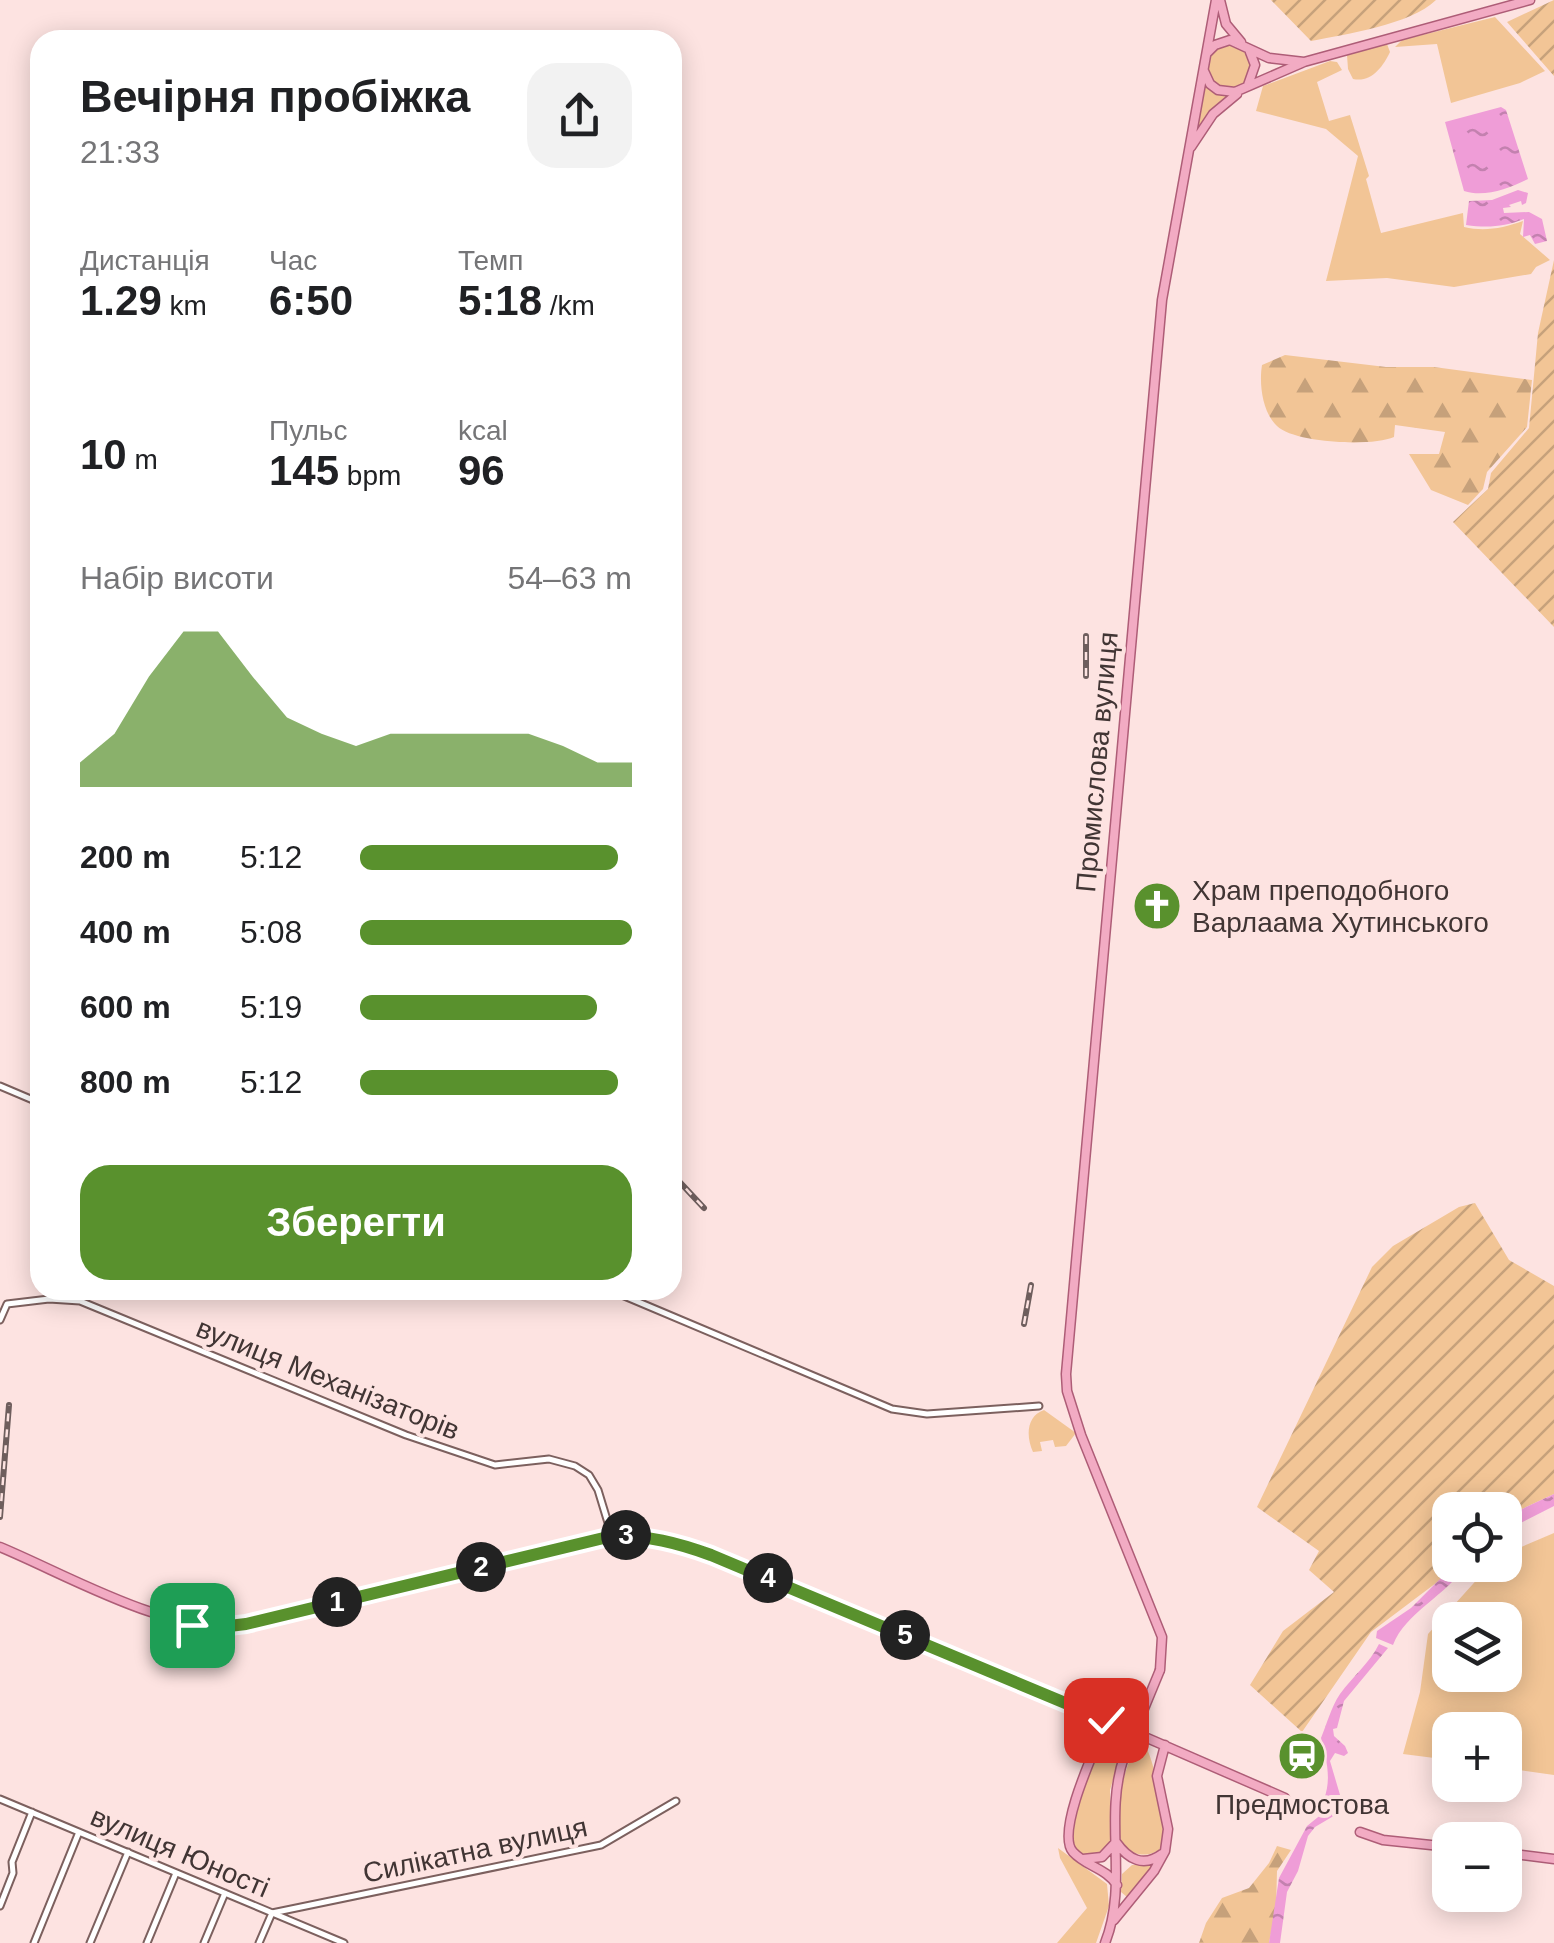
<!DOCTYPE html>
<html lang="uk">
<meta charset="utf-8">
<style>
:root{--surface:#fff;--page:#f2f2f2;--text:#202124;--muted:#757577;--accent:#59912d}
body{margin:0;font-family:Arial,sans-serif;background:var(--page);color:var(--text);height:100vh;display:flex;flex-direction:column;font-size:38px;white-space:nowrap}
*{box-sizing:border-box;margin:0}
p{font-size:32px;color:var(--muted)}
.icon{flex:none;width:55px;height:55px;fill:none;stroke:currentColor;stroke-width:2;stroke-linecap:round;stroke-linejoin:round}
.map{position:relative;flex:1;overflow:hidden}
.panel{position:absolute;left:30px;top:30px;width:652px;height:1270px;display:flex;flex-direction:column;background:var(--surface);border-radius:30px;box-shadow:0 5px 25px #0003}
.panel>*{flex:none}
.fabs{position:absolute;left:1432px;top:1492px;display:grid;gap:20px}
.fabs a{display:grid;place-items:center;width:90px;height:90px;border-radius:20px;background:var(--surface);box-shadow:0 5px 25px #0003;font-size:50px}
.pin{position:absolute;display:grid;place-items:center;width:85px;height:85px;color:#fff;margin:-42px;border-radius:20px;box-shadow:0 5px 15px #0006}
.km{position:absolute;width:50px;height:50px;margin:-25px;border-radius:50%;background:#222;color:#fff;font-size:28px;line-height:50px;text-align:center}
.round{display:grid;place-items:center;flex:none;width:105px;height:105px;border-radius:30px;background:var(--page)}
.summary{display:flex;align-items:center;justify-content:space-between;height:170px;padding:0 50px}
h1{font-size:45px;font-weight:800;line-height:75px}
.figures{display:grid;grid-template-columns:repeat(3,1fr);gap:15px;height:170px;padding:10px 50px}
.figures div{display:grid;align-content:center}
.figures b{font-size:42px;font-weight:800}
.figures small{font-size:28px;font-weight:400}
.figures p{font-size:28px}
.chart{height:280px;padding:20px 50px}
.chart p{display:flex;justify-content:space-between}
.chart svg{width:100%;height:180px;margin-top:10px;fill:var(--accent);opacity:.7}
.action{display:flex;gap:20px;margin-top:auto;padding:20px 50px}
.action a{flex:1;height:115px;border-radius:30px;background:var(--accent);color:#fff;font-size:40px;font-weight:800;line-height:115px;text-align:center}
ul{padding:0 50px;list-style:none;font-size:32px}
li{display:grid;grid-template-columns:160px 120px 1fr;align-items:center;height:75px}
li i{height:25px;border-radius:12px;background:var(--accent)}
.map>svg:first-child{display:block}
.grass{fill:#f2c596;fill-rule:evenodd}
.forest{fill:url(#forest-firs)}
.garden{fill:url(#garden-furrows)}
.water{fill:url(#water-ripples)}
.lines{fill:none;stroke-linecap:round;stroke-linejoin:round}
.minor-casing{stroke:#7c605e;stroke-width:9}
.major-casing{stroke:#ae5d77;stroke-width:11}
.minor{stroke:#fff;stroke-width:5}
.major{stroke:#f2abc3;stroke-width:8}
.rail-casing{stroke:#6e5e5d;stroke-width:6}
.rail{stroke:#fde3e1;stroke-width:2.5;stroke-dasharray:8;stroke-linecap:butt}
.major-bridge-casing{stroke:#ae5d77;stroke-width:11;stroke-linecap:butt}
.major-bridge{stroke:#f2abc3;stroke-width:8}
.route-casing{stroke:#fff;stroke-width:20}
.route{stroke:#59912d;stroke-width:12}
.labels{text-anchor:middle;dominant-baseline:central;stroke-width:8;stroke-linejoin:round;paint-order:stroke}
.street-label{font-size:28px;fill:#413534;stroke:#fde3e1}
.poi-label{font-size:28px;fill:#413534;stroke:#fde3e1;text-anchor:start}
</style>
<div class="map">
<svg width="1554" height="1943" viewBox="0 0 1554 1943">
<defs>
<pattern id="forest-firs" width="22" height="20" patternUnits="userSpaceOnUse" patternTransform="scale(2.5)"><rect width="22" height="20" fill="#f2c596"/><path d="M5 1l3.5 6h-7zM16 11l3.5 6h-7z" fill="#c6a17b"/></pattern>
<pattern id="garden-furrows" width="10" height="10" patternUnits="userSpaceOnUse" patternTransform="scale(2.5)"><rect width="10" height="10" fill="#f2c596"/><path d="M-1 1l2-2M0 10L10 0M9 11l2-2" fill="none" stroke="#c6a17b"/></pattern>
<pattern id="water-ripples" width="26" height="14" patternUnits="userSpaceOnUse" patternTransform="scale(2.5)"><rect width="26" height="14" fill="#ef9dd7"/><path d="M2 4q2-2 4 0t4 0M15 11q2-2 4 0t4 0" fill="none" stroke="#c381af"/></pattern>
</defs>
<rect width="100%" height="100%" fill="#fde3e1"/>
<path class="grass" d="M1495 17 1545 71 1520 83 1451 103 1437 44 1395 47 1402 40Z
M1387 44 1390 52C1383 67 1371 83 1353 79L1348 69 1347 55Z
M1207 67a22 22 0 1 1 44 0a22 22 0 1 1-44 0Z
M1330 61 1337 62 1342 70 1317 82 1329 121 1350 115 1369 176 1366 179 1381 233 1463 213 1464 227C1485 232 1503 228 1523 221L1520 234 1550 260 1536 267 1531 274 1454 287 1387 278 1326 281 1358 156 1326 129 1256 111 1263 86Z
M1203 78 1211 91 1228 96 1205 118 1193 137Z
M1044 1410 1076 1433 1066 1446 1055 1447 1053 1440 1040 1442 1042 1451 1033 1452C1026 1437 1026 1416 1044 1410Z
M1554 1533V1775L1505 1768V1730H1450V1760L1403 1754 1420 1692 1428 1634 1490 1565H1505V1554ZM1450 1620H1505V1675H1450Z
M1116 1732 1127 1733 1110 1790 1111 1842 1103 1854 1086 1856 1073 1851 1068 1833 1072 1815 1102 1741Z
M1139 1737C1155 1749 1166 1825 1164 1846 1156 1853 1146 1857 1135 1853 1098 1838 1128 1761 1139 1737Z
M1058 1848 1107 1884 1109 1906 1096 1943H1057L1087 1908 1060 1858Z
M1132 1865H1153L1127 1897 1121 1892 1122 1874Z"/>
<path class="forest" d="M1285 355 1386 367H1434L1532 380 1527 427 1487 472 1483 489 1468 505 1431 490 1409 454H1439L1445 432 1395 425 1394 437C1372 447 1294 443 1277 426 1262 412 1259 383 1262 365Z
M1277 1846 1291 1850 1277 1871 1276 1909 1269 1943H1199L1206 1923 1222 1898 1249 1888 1269 1863Z"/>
<path class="garden" d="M1271 0H1436C1410 25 1346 34 1311 41Z
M1554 0V76L1507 22Z
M1554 260V627L1453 522 1488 489 1491 473 1529 428 1538 333Z
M1475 1203 1509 1260 1554 1286V1494L1505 1517V1510H1450V1565H1454L1448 1574 1371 1632 1302 1732 1250 1685 1283 1631 1334 1592 1309 1570 1319 1551 1257 1507 1372 1267 1393 1246 1459 1207Z"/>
<path class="water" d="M1501 107 1506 110 1528 179C1509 188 1485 198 1464 191L1445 122Z
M1518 190 1528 193 1526 203 1522 205 1521 201 1509 205 1511 207 1503 208 1504 213 1529 212 1542 219 1547 241 1535 244 1530 235 1523 237 1524 219C1504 227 1487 228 1466 225L1469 201 1492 200Z
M1554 1494V1506L1505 1531V1517Z
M1454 1565H1466C1447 1595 1405 1613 1393 1645L1376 1638 1377 1631 1411 1608Z
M1379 1644 1388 1648 1344 1701 1337 1728 1333 1729 1334 1736 1345 1746 1348 1753 1344 1756 1335 1753 1330 1761 1343 1805 1342 1811 1315 1827 1308 1836 1298 1871 1287 1892 1280 1943H1269L1279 1878 1307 1826 1328 1809 1324 1799C1332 1778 1326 1758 1321 1738 1327 1724 1331 1707 1340 1694 1353 1676 1369 1664 1379 1644Z"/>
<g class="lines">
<g class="minor-casing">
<path id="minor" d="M0 1086 40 1103
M610 1290 892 1409 927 1414 1039 1406
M0 1320 7 1304 49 1299 80 1301 406 1435 495 1465 549 1459 575 1466 589 1475 598 1490 612 1536
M0 1799 344 1943
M0 1906 13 1873 12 1862 32 1812
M34 1943 79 1832
M90 1943 128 1852
M147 1943 176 1873
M204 1943 225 1893
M259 1943 272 1913 601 1845 676 1801"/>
</g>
<g class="major-casing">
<path id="major" d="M1220 0 1226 24 1241 42
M1207 53 1215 45 1230 40 1269 58 1304 62
M1204 71 1210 84 1218 90 1235 92 1304 62 1530 0
M1248 85 1255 65 1250 52
M1191 147 1213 114 1237 94
M0 1547C70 1576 170 1636 246 1625L612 1536 656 1538 711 1555 1092 1714 1285 1798
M1160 1670 1162 1637 1081 1435 1067 1391 1066 1374 1162 300 1216 0
M1107 1720C1097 1745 1055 1832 1073 1852 1087 1867 1106 1868 1117 1885
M1360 1832 1383 1840 1450 1847
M1116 1842C1128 1859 1143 1868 1162 1854
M1505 1853 1554 1859
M1083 1859 1102 1857 1116 1842
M1114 1920 1154 1871 1165 1851 1168 1829 1157 1776 1165 1745
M1105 1943C1129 1883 1103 1818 1124 1757"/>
</g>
<use href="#minor" class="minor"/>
<use href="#major" class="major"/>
<g class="rail-casing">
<path id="rail" d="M1086 636V676
M675 1177 704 1208
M1024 1324 1031 1285
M0 1517 9 1405"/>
</g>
<use href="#rail" class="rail"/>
<g class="major-bridge-casing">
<path id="major-bridge" d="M1124 1757 1160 1670"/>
</g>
<use href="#major-bridge" class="major-bridge"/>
</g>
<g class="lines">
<g class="route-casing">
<path id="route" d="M192 1625 212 1628 246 1624 612 1536C647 1535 678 1543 711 1555L1106 1720"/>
</g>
<use href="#route" class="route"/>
</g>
<defs>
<g id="church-disc" transform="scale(2.5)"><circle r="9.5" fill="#59912d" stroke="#fde3e1"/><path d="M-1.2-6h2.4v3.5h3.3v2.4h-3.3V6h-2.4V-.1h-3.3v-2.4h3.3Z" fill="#fff"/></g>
<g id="station-disc" transform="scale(2.5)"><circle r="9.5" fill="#59912d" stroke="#fde3e1"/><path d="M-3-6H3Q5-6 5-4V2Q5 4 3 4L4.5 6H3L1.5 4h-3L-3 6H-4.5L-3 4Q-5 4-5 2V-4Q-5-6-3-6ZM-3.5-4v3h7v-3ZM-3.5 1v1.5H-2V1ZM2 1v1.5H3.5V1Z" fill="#fff"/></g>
</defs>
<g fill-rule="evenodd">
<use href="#church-disc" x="1157" y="906"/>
<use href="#station-disc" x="1302" y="1756"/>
</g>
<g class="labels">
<g class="street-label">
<text transform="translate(1097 762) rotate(-85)">Промислова вулиця</text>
<text transform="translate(328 1379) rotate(22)">вулиця Механізаторів</text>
<text transform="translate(475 1850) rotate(-12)">Силікатна вулиця</text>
<text transform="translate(180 1852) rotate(23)">вулиця Юності</text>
</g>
<g class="poi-label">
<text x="1192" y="890">Храм преподобного<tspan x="1192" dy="32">Варлаама Хутинського</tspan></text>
<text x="1302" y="1804" text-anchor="middle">Предмостова</text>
</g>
</g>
</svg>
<div class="fabs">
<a><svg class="icon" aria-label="locate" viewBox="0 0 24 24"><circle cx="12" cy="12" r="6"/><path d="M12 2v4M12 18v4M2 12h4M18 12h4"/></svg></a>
<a><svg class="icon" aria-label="layers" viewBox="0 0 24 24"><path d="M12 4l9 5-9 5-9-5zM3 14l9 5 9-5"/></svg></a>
<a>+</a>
<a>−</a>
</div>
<div class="pin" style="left:192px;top:1625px;background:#1e9e55"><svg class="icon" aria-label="arrive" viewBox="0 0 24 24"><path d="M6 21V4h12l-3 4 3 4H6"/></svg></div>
<div class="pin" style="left:1106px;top:1720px;background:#d93025"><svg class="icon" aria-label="check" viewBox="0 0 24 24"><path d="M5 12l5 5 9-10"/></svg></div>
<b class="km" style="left:337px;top:1602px">1</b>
<b class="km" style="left:481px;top:1567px">2</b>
<b class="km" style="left:626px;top:1535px">3</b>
<b class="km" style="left:768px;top:1578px">4</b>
<b class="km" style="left:905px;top:1635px">5</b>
<section class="panel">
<div class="summary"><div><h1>Вечірня пробіжка</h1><p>21:33</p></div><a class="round"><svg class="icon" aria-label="share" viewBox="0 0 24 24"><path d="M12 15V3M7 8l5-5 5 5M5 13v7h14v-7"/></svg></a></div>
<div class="figures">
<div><p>Дистанція</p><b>1.29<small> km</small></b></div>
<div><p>Час</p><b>6:50</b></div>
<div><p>Темп</p><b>5:18<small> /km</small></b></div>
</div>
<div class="figures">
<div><b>10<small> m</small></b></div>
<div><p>Пульс</p><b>145<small> bpm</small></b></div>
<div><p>kcal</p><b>96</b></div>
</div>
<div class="chart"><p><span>Набір висоти</span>54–63 m</p>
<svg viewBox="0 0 160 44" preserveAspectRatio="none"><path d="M0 44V38L10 31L20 17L30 6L40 6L50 17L60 27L70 31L80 34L90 31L100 31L110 31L120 31L130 31L140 34L150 38L160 38V44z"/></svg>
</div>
<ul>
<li><b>200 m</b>5:12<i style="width:95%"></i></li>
<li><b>400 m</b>5:08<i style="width:100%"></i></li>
<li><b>600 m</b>5:19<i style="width:87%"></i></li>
<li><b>800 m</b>5:12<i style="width:95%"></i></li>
</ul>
<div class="action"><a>Зберегти</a></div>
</section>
</div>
